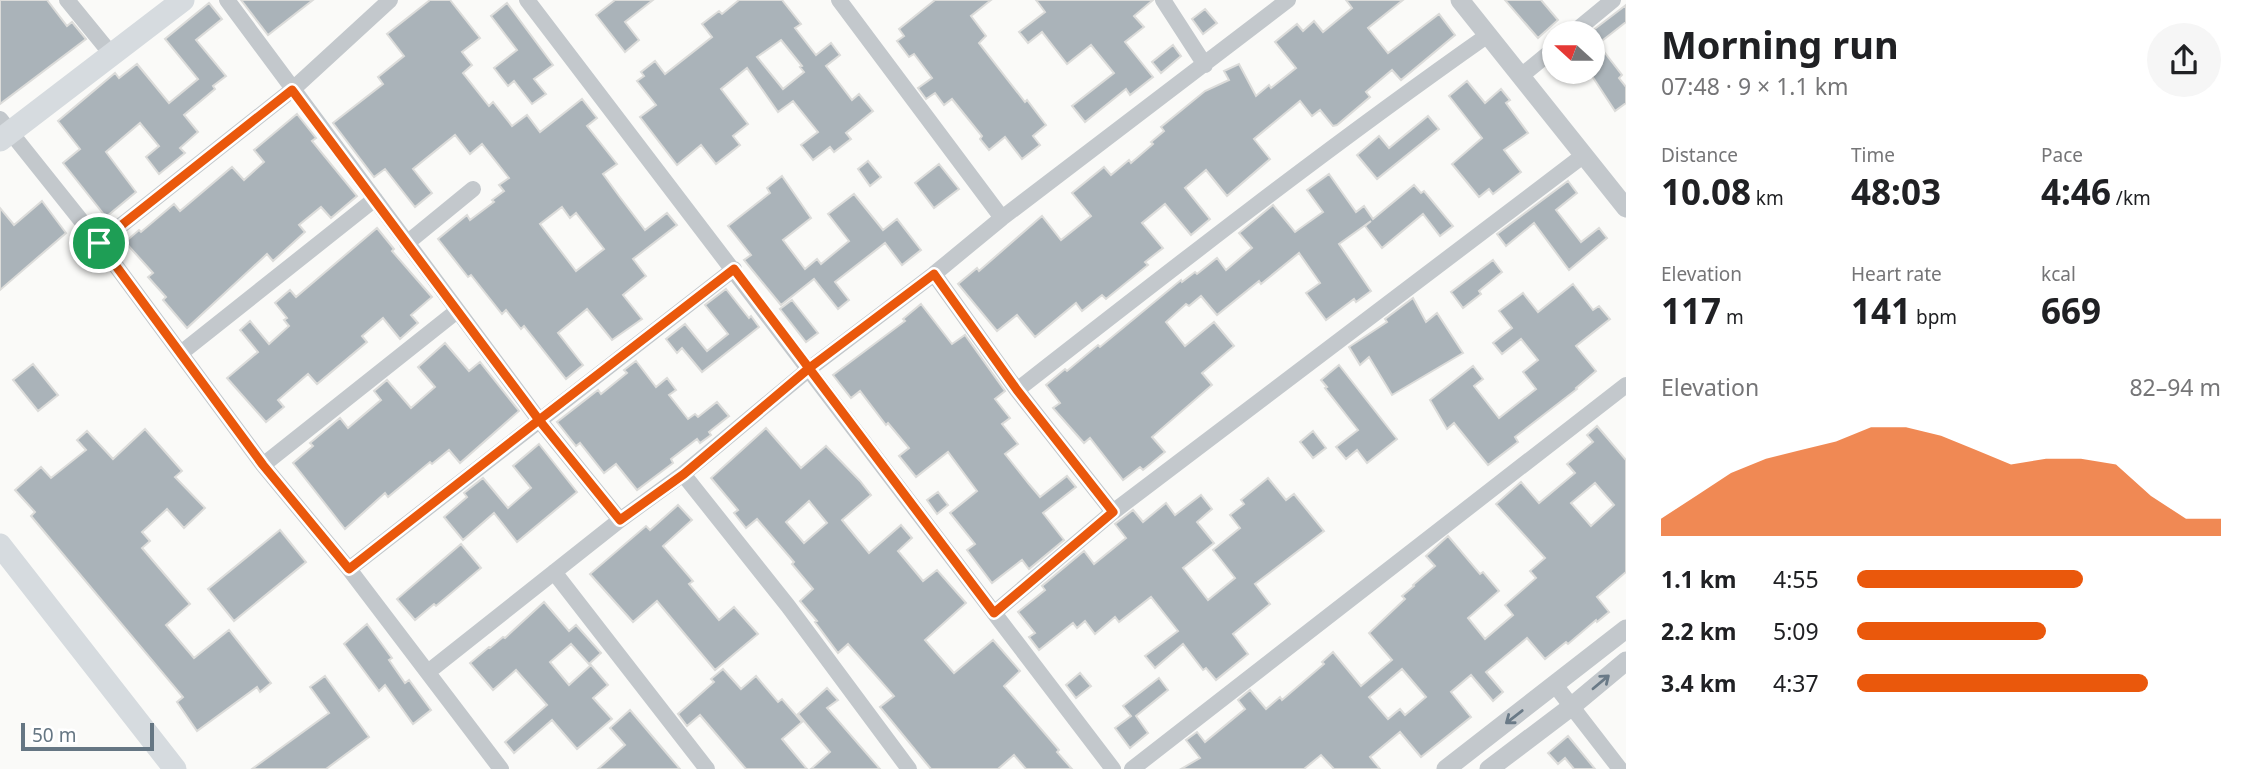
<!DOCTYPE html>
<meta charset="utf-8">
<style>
:root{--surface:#fff;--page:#f6f6f6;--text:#202124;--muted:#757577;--accent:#ea580c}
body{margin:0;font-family:"Noto Sans",sans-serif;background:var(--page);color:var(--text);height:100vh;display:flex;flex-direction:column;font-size:26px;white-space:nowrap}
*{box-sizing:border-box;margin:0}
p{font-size:23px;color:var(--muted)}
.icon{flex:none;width:38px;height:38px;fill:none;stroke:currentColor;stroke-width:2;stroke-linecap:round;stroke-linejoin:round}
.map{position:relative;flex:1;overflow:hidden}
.drawer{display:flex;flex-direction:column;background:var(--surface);width:630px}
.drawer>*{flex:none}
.needle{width:46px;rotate:291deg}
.buttons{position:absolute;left:1542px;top:21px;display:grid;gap:14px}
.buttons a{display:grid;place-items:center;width:63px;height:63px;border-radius:50%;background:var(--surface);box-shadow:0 2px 5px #0004;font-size:35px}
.scale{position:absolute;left:21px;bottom:18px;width:133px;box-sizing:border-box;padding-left:7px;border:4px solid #657683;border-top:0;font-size:19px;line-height:24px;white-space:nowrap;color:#657683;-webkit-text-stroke:5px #fff;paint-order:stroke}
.pin{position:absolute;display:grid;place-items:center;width:60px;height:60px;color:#fff;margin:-30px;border:4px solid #fff;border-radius:50%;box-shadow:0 2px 7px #0007}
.round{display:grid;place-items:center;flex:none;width:74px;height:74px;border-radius:37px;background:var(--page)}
.overview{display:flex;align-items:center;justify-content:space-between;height:119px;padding:0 35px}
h1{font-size:38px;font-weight:700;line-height:52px}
.stats{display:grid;grid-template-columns:repeat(3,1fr);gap:10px;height:119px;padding:7px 35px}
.stats div{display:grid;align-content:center}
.stats b{font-size:35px;font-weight:700}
.stats small{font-size:19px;font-weight:400}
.stats p{font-size:19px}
.chart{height:196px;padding:14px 35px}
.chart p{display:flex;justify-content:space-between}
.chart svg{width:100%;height:126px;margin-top:7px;fill:var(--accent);opacity:.7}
ul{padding:0 35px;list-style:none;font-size:23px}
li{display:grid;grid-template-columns:112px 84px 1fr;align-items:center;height:52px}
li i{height:18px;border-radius:9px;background:var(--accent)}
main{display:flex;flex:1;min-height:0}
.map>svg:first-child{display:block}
.building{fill:#aab3b9;stroke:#dcdcda;stroke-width:2;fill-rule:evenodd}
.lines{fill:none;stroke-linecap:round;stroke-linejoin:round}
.minor{stroke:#c3c8cc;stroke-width:16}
.tertiary{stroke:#c3c8cc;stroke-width:19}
.secondary{stroke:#d6dbdf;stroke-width:23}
.oneway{stroke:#6a7a87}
.route-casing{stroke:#fff;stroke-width:14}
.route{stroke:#ea580c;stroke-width:9}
</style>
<main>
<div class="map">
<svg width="1626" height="769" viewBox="0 0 1626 769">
<rect width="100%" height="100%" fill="#fafaf8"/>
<path class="building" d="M0 0H47L67 26 72 22 86 39 0 104Z
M241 0H313L268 35Z
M430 0H450L480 38 462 52 472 65 463 73 489 106 493 102 512 126 527 115 540 132 582 99 597 118 587 126 617 164 603 174 619 196 645 230 667 213 677 225 633 259 646 276 623 295 642 319 612 340 587 309 558 333 583 365 566 379 524 326 521 329 506 310 502 314 471 275 468 277 438 239 467 215 470 220 494 202 492 200 504 191 499 185 509 178 482 144 470 154 455 135 413 169 432 193 415 207 385 169 374 177 333 123 383 84 378 77 404 56 387 34ZM562 207 570 218 576 213 604 249 576 271 540 224Z
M615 0H653L625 22 639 40 625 52 596 15Z
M739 0H782L801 24 795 28 816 55 831 43 840 55 826 66 852 100 859 94 873 111 846 133 851 139 834 152 830 147 813 160 801 145 818 132 793 101 778 112 747 68 721 89 748 124 733 136 740 145 716 164 701 145 677 165 640 117 656 105 637 81 644 76 641 72 655 61 665 74 712 37 702 24 719 11 722 14ZM781 40 802 66 800 67 804 72 783 89 757 57Z
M935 0H991L971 16 986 36 979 43 1025 102 1027 100 1046 125 1033 136 1040 145 1022 159 1005 137 989 150 980 139 982 136 952 99 944 105 935 93 926 99 918 88 932 78 914 54 909 57 897 41 904 36 899 29Z
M1036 0H1153L1134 16 1144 27 1125 42 1153 77 1130 95 1126 89 1085 122 1072 106 1114 73 1091 45 1067 64 1042 32 1028 43 1019 32 1045 12Z
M1346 0H1403L1368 28 1388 53 1439 14 1455 35 1401 80 1392 70 1366 92 1370 97 1337 125 1333 126 1320 110 1312 116 1300 101 1254 139 1270 159 1227 196 1206 170 1185 188 1210 219 1191 235 1165 204 1142 223 1163 248 1145 262 1148 265 1106 299 1102 295 1082 311 1076 303 1035 337 1017 315 997 331 958 284 977 268 979 271 1042 216 1061 240 1091 216 1072 193 1104 167 1111 175 1129 160 1131 163 1153 144 1151 142 1164 131 1161 127 1205 91 1229 80 1224 71 1239 64 1256 96 1269 85 1271 88 1296 68 1275 42 1297 24 1303 31 1314 21 1323 32 1352 8Z
M1505 0H1541L1558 20 1538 38Z
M209 3 222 19 196 40 226 76 213 86 215 89 184 115 198 132 180 148 185 153 159 174 146 157 159 146 140 123 106 152 136 192 106 217 63 163 80 149 58 121 115 73 119 78 137 64 169 103 198 79 165 39Z
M507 3 553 65 534 79 546 94 532 104 514 81 508 86 494 68 517 50 491 16Z
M1626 5V22L1598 44 1622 75 1619 78 1626 87V103L1615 111 1592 76V31Z
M1205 9 1217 23 1203 34 1192 19Z
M1173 45 1181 56 1161 73 1152 62Z
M1467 81 1485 103 1501 89 1510 100 1506 103 1528 133 1504 150 1521 172 1493 194 1489 189 1479 197 1452 164 1482 138 1449 96Z
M297 114 316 138 312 141 357 196 331 218 321 207 299 225 305 232 273 261 267 254 187 328 163 300 166 297 148 277 153 273 125 242 139 230 141 232 174 204 180 211 232 167 244 180 264 162 254 150Z
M1428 116 1439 129 1377 179 1357 155 1379 136 1389 148Z
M868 161 881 177 870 186 858 169Z
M939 164 959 189 934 208 915 183Z
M1329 174 1356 212 1364 206 1373 219 1414 185 1421 193 1424 191 1453 226 1440 236 1423 214 1382 248 1365 226 1371 221 1339 244 1371 291 1356 302 1354 299 1326 320 1306 293 1320 283 1299 253 1261 284 1259 281 1217 315 1201 296 1189 306 1186 304 1166 322 1185 346 1214 322 1234 346 1202 373 1212 385 1152 437 1165 452 1143 470 1140 467 1123 480 1090 438 1084 443 1053 408 1060 403 1046 385 1065 369 1067 371 1098 345 1100 347 1181 280 1182 282 1195 272 1197 274 1217 258 1226 270 1252 248 1239 233 1273 205 1295 232 1323 212 1307 190Z
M782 176 811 218 783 240 805 269 817 259 821 264 849 241 828 214 854 194 883 230 897 219 921 250 902 265 885 243 835 282 849 300 838 309 814 279 781 305 744 260 751 255 728 226 770 193 767 188Z
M1568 181 1577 193 1556 210 1581 242 1599 228 1607 238 1569 270 1534 223 1506 246 1497 234Z
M42 201 66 233 0 290V208L14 225Z
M377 228 394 249 392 251 432 297 411 315 418 323 400 339 383 318 362 336 367 342 317 384 308 374 278 400 284 407 266 422 227 378 258 352 240 330 250 321 269 344 289 326 284 320 287 318 275 303 290 290 296 297Z
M1493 260 1502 272 1479 291 1481 294 1463 308 1451 292Z
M1573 284 1593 310 1599 306 1610 319 1576 346 1596 371 1576 388 1577 389 1515 437 1518 442 1488 465 1454 423 1447 429 1430 400 1473 366 1483 379 1474 386 1499 418 1536 389 1523 372 1538 360 1521 339 1502 354 1493 343 1512 328 1499 311 1523 293 1538 312Z
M726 289 749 318 751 316 759 327 702 372 682 348 677 353 666 339 685 324 707 351 728 334 705 305Z
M1413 298 1426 322 1437 313 1463 353 1392 395 1369 357 1360 365 1349 347 1387 322 1385 319Z
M792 300 818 333 806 342 780 309Z
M921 304 952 344 965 335 1005 391 995 399 1010 418 1002 424 1018 444 1005 454 1029 484 1040 497 1067 476 1076 487 1043 513 1064 540 1029 569 1022 560 992 583 967 550 975 544 950 513 977 491 948 452 916 477 899 456 909 448 888 423 886 425 860 391 851 398 833 375 905 321 903 319Z
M445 343 469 371 480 362 519 411 460 463 449 450 432 464 430 462 388 497 385 493 345 529 293 463 313 446 310 443 340 418 348 428 381 400 374 391 387 380 411 408 435 387 418 367Z
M636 361 656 387 667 378 676 390 669 395 688 419 695 414 698 417 717 402 729 416 709 432 711 435 700 443 697 439 671 459 673 463 637 490 616 464 604 473 580 443 576 446 557 422 598 390 601 394 627 373 624 370Z
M33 364 58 395 38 411 13 380Z
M1339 365 1397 439 1367 463 1357 450 1346 459 1336 447 1358 430 1325 388 1327 387 1321 380Z
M1597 426 1626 460V572L1597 597 1609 612 1597 622 1596 620 1568 644 1566 642 1545 659 1527 638 1486 672 1503 692 1493 701 1471 675 1451 692 1471 717 1421 757 1400 732 1370 757 1380 769H1334L1321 755 1304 769H1181L1200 758 1186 740 1197 732 1205 742 1245 709 1238 700 1250 690 1266 709 1280 697 1282 700 1324 664 1322 662 1333 652 1361 686 1392 660 1369 633 1405 599 1402 596 1414 586 1413 585 1435 566 1426 556 1448 536 1480 574 1483 572 1499 591 1468 618 1485 639 1513 615 1505 605 1536 578 1530 571 1545 558 1496 504 1521 482 1539 503 1575 473 1567 464 1593 442 1587 435ZM1595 483 1614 505 1591 526 1571 503ZM1402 669 1426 697 1405 715 1400 709 1388 719 1369 697Z
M766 428 801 468 826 446 860 481 871 495 842 520 869 553 901 525 912 538 898 551 923 581 937 570 966 603 925 640 954 673 993 640 1020 671 1004 686 1059 750 1057 752 1072 769H1026L1014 755 998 769H931L880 707 894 696 848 644 838 653 815 622 817 621 800 601 813 589 792 564 794 562 757 519 746 528 734 513 738 510 711 478ZM809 501 827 523 804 543 786 522Z
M145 429 182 471 175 477 205 508 184 528 167 509 142 532 150 541 142 548 190 604 166 625 194 658 229 630 271 683 260 692 257 687 197 731 177 702 183 697 31 516 35 512 15 490 41 467 51 478 86 450 77 440 87 431 113 459Z
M1313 431 1326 448 1313 458 1300 442Z
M539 444 577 492 517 542 494 513 463 540 444 517 467 497 464 493 483 478 508 508 531 488 513 466Z
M1268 478 1286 500 1294 494 1324 531 1255 584 1270 604 1233 634 1248 654 1216 680 1206 668 1203 670 1183 644 1155 668 1145 656 1178 631 1151 597 1119 622 1115 617 1095 634 1085 621 1077 628 1073 623 1039 650 1029 637 1035 633 1018 612 1045 590 1042 586 1084 551 1094 564 1126 538 1115 524 1133 510 1143 522 1166 503 1175 515 1201 495 1212 509 1197 522 1214 543 1183 568 1208 600 1235 578 1213 550 1240 528 1230 515 1244 504 1241 500Z
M938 492 948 505 937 514 927 500Z
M678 505 692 520 663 546 693 581 689 584 719 620 734 607 758 634 715 670 657 601 633 622 590 574 646 526 650 530Z
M280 530 306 562 234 621 208 589Z
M461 544 481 568 436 606 434 604 415 620 397 599Z
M544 602 569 631 576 625 601 653 589 664 571 644 550 662 569 685 591 665 608 685 593 698 612 719 577 749 552 720 514 753 505 742 547 705 516 670 493 690 470 663 489 647 490 648 503 637 505 638Z
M367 624 392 658 389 660 405 683 409 680 431 710 413 724 385 685 379 691 344 644Z
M723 669 741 689 756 676 778 702 782 699 802 722 782 739 807 769H746L700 715 687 726 678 714 714 682 711 679Z
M1080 673 1091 686 1076 698 1066 685Z
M325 676 369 737 326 769H252L329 713 310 687Z
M1159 678 1168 690 1136 716 1148 733 1130 748 1115 728 1131 716 1123 706Z
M827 688 838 700 827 708 880 769H811L830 752 798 714Z
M630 710 663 749 680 769H598L625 745 610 728Z
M1568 736 1595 769H1574L1565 758 1558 764 1548 753Z"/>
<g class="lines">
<path class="minor" d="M67 0 112 55
M227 0 539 420 620 520
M527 0 1113 769
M839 0 1002 218
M1163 0 1205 65
M1573 33 1613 0
M1521 76 1554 49
M0 119 99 243 263 465 349 569 501 769
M99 243 292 90 390 0
M407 243 473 189
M934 274 1017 390 1113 512
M181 353 375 199
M1017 390C1172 269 1327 148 1488 35
M263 465 457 311
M683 474 788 606 909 769
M349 569 734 269
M554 572 707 769
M994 613 1113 512 1584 155
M428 672 620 520 683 474 809 369 934 274 1002 218 1288 0
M1555 685 1620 769
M1132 769 1626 385"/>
<path class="tertiary" d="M1460 0 1626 208
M1446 769 1626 629
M1489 769 1571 707 1626 661"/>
<path class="secondary" d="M0 140 183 0
M0 545 175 769"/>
</g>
<defs><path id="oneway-shaft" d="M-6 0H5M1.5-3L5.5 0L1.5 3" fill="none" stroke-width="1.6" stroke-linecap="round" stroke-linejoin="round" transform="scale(1.75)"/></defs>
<g class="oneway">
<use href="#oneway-shaft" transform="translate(1601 682) rotate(-40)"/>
<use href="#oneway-shaft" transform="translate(1514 717) rotate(142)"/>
</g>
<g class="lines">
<g class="route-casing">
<path id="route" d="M99 243 263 465 349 569 539 420 620 520 684 474 808 369 934 274 1017 390 1113 512 994 613 734 269 539 420 292 90 99 243"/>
</g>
<use href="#route" class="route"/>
</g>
</svg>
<div class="buttons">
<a><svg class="needle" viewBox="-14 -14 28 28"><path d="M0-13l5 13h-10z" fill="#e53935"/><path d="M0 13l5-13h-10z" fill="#757577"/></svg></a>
</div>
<div class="scale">50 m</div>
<div class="pin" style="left:99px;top:243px;background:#1e9e55"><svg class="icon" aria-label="arrive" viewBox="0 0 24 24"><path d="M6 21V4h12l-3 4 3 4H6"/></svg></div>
</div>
<section class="drawer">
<div class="overview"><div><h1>Morning run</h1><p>07:48 · 9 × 1.1 km</p></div><a class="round"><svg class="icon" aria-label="share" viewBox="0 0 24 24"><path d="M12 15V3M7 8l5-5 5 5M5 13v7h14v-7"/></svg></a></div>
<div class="stats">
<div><p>Distance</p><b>10.08<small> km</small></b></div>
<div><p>Time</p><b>48:03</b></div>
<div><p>Pace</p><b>4:46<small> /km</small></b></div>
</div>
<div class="stats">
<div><p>Elevation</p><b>117<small> m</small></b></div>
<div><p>Heart rate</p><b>141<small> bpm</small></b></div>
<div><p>kcal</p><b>669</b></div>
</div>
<div class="chart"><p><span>Elevation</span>82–94 m</p>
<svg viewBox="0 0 160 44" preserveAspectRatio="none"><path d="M0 44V38L10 30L20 22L30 17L40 14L50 11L60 6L70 6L80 9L90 14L100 19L110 17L120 17L130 19L140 30L150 38L160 38V44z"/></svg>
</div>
<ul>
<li><b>1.1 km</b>4:55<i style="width:62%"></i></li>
<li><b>2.2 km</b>5:09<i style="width:52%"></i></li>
<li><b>3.4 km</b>4:37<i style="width:80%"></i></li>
</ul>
</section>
</main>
